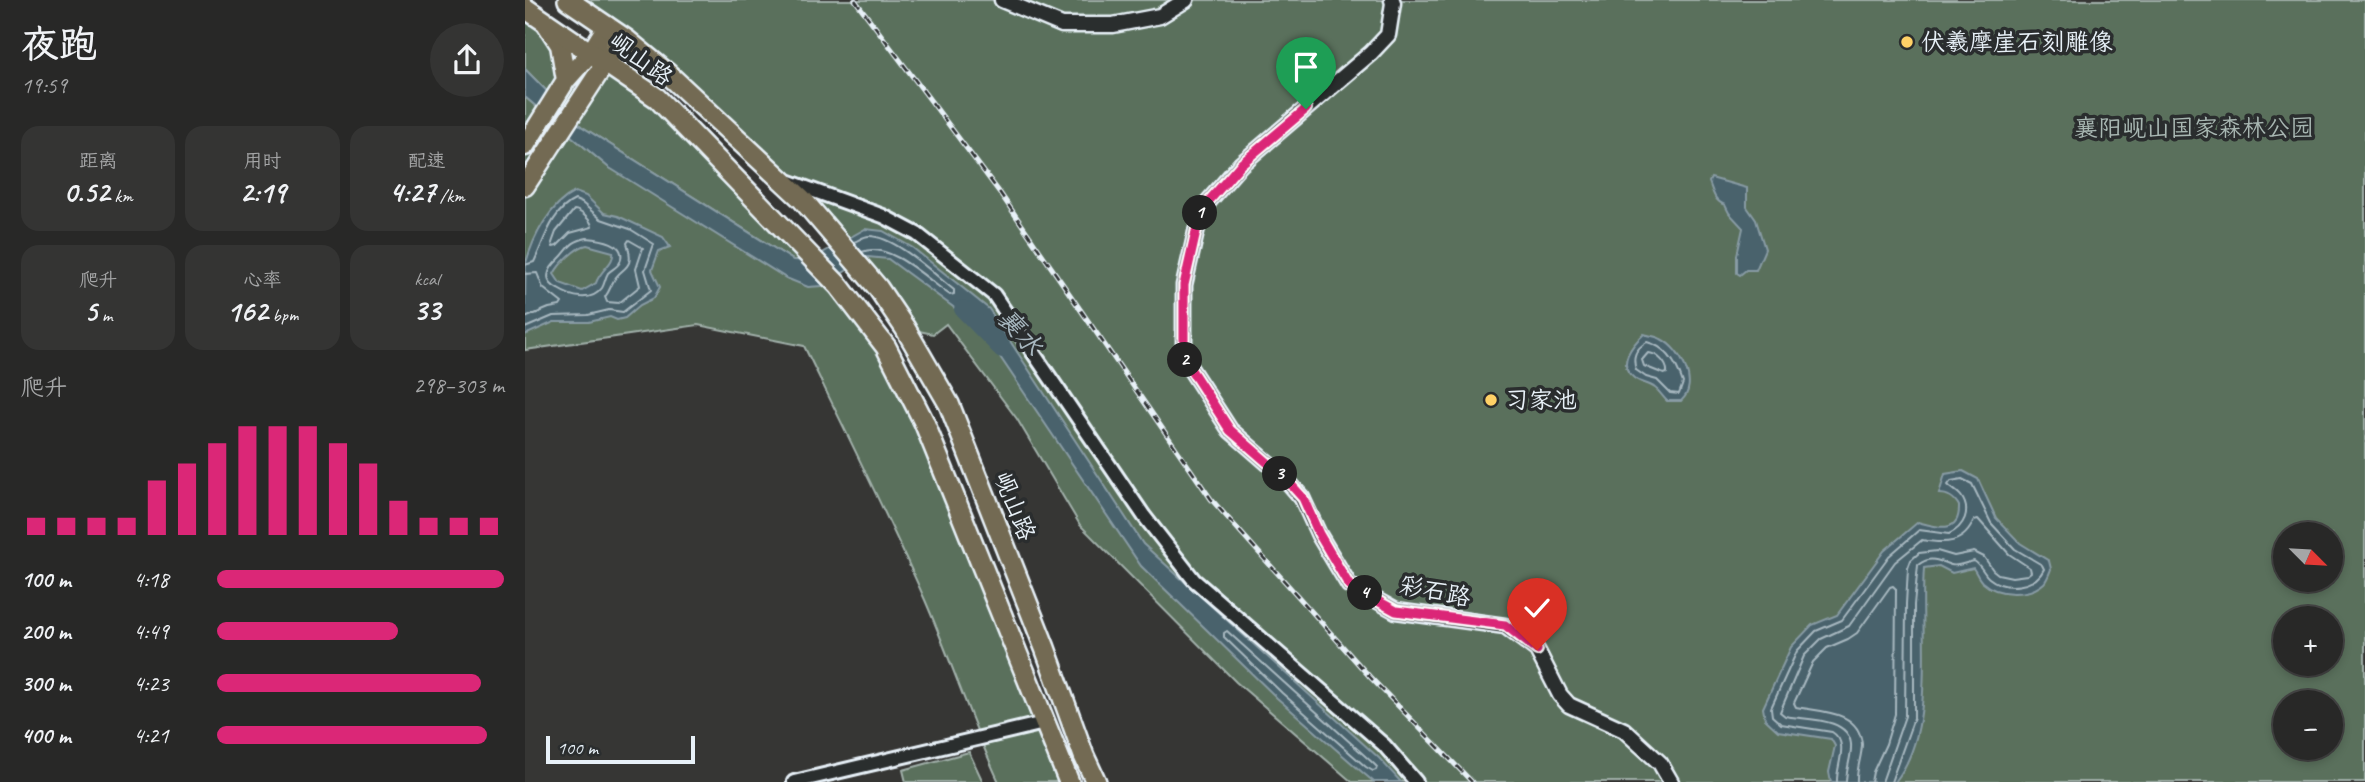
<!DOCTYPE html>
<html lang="zh">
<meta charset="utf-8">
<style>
:root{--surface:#282827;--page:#343433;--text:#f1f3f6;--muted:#a5a6a7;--line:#444;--accent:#db2777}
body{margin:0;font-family:Caveat,"LXGW WenKai TC",sans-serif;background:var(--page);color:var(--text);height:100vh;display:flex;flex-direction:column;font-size:26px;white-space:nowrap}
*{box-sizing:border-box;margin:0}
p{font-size:23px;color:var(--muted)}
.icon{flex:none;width:38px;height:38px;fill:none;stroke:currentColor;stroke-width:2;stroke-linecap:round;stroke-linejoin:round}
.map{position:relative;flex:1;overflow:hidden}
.side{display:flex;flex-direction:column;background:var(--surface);width:525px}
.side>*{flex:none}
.needle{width:46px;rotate:114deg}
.buttons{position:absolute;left:1748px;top:522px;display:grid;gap:14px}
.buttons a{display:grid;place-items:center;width:70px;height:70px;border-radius:50%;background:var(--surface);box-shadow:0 4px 10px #0003,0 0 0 2px var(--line);font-size:35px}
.scale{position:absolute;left:21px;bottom:18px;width:149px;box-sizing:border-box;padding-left:7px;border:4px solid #e8f1f8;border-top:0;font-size:19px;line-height:24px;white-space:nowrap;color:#e8f1f8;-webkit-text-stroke:5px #2a2d2e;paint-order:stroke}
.pin{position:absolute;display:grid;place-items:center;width:60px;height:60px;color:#fff;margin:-72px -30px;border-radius:50% 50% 50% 0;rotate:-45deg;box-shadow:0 0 7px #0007}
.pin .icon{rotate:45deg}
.km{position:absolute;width:35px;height:35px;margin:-18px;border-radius:50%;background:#222;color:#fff;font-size:19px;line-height:35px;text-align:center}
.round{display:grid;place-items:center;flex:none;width:74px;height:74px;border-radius:37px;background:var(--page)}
.head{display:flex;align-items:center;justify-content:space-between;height:119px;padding:0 21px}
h1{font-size:38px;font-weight:800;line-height:52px}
.stats{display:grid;grid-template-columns:repeat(3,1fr);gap:10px;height:119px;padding:7px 21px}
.stats div{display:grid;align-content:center;border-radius:18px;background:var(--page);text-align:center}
.stats b{font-size:30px;font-weight:800}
.stats small{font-size:19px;font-weight:400}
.stats p{font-size:19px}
.chart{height:196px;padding:14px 21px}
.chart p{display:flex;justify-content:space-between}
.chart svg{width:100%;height:126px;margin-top:7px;stroke:var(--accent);stroke-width:6}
ul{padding:0 21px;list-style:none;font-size:23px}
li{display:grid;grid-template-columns:112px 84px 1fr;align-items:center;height:52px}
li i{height:18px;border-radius:9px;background:var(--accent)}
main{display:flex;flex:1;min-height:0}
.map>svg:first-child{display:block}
.green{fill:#5a705c;stroke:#a1b0aa;stroke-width:2;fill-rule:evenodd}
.water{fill:#48626c;stroke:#889ba4;stroke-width:2;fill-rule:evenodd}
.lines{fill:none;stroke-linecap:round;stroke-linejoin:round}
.shore{stroke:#a8b8c0;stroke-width:2}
.river{stroke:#48626c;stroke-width:18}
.minor-casing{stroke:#e8f1f8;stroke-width:18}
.tertiary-casing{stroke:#e8f1f8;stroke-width:19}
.primary-casing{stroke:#e8f1f8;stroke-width:23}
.trunk-casing{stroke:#e8f1f8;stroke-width:24}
.minor{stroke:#2a2d2e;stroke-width:12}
.tertiary{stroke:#2a2d2e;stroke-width:14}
.primary{stroke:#736b52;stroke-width:18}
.trunk{stroke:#736b52;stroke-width:19}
.rail-casing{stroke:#e8f1f8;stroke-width:5}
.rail{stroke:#2a2d2e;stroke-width:2.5;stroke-dasharray:8;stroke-linecap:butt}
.route-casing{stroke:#fff;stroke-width:14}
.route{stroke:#db2777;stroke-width:9}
.poi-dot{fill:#ffd166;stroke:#2a2d2e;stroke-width:2.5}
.labels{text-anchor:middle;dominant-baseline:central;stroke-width:7;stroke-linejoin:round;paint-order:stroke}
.poi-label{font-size:24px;fill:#e8f1f8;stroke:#2a2d2e;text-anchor:start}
.street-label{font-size:24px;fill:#e8f1f8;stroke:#2a2d2e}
.park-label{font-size:24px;fill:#a8b7b2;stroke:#2a2d2e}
.water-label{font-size:26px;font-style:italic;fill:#a8b8c0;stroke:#2a2d2e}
</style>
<main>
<section class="side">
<div class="head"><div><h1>夜跑</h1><p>19:59</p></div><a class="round"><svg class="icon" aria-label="share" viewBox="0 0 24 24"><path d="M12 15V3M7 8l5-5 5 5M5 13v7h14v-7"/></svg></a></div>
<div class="stats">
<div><p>距离</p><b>0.52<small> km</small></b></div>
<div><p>用时</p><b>2:19</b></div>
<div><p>配速</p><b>4:27<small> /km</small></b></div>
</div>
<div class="stats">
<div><p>爬升</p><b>5<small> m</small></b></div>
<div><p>心率</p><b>162<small> bpm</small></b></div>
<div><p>kcal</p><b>33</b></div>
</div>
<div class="chart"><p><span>爬升</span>298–303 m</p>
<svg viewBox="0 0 160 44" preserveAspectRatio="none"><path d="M5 44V38M15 44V38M25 44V38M35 44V38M45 44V25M55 44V19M65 44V12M75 44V6M85 44V6M95 44V6M105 44V12M115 44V19M125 44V32M135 44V38M145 44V38M155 44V38"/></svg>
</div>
<ul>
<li><b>100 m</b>4:18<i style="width:100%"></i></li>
<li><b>200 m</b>4:49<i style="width:63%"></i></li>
<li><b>300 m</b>4:23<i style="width:92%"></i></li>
<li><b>400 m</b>4:21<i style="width:94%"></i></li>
</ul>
</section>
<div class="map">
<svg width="1840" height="782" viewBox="0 0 1840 782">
<rect width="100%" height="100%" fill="#363634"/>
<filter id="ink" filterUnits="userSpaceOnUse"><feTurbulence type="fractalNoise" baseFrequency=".0143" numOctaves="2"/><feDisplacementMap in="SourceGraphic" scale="14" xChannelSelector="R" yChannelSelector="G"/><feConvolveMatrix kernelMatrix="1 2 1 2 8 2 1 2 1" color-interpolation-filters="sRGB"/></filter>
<g filter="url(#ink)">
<path class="green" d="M43 0H1840V782H827L711 682 555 525 492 419 421 324 408 334 380 328 277 199ZM1760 534H1806V579H1760ZM1760 618H1806V663H1760ZM1760 702H1806V747H1760Z
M0 7 66 52 41 80 58 96 80 63 132 98 283 261 268 260 56 126 0 69Z
M0 97 83 167 302 283 353 350 405 460 535 782H474C446 722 426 660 400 600 362 514 320 430 279 346L173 325 0 350Z
M444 752 458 782H381L378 770Z"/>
<path class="water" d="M0 69 56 126 268 260 283 261 340 229 358 231 388 248 464 309 618 544 854 758 876 782H849L837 772 752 698 616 566 467 345 458 329 363 259 343 257 297 286 283 287 261 278 83 167 0 97Z
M1186 178 1222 188V207L1231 220 1240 249 1231 270H1221L1215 275 1212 273V255L1218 228 1204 213 1200 205C1189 201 1188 192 1184 182Z
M50 192 61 196 79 213 93 216 138 237 145 247 134 251 127 270 135 287 129 298 115 305 100 318 92 320 85 317 64 322H29L0 335C0 316 0 279 1 263 8 237 25 204 50 192ZM62 245 88 252C90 263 75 270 71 283L57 291 35 283 29 274C34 264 51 247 62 245Z
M1119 334C1124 336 1131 336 1136 339 1156 349 1175 385 1156 401H1142C1138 397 1134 391 1130 388 1124 383 1115 383 1109 378 1091 364 1107 345 1119 334Z
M1438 471 1453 479 1471 518 1495 543 1524 561 1526 569C1524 574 1522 580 1519 583 1504 597 1472 596 1457 582 1453 578 1451 572 1448 568L1427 573 1414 566 1399 568C1394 634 1413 727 1370 782H1306L1304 772 1310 746 1306 739 1253 731 1240 719 1238 708 1266 647 1287 625 1312 615 1359 551 1393 522C1412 527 1435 535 1434 506 1429 497 1423 494 1414 494L1420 474Z"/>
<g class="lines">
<path class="shore" d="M49 210C55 210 67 221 67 227L45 233 32 246 28 247 27 243 31 232Z
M62 238C74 239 103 242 95 262 93 267 87 269 83 273 80 278 80 283 77 288 66 303 46 297 33 289 17 281 23 269 33 260 45 249 43 242 62 238Z
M104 240 118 248 111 269 115 286 94 303 82 302 80 297C84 292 85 288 88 282 96 265 111 272 102 243Z
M329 242C334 240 339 236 344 236 370 236 409 274 429 290V294L425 295C403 280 365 241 337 252
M0 265 9 262C19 241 27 210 50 200L57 203 76 219 105 229 129 244 120 270 126 290 98 312 84 310 63 315 28 316 0 328
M0 274 12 273 18 288 37 303 35 306 24 308 0 318
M1122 342C1142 347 1152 364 1158 383L1154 394 1145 393 1132 380 1121 377 1111 370C1107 357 1110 349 1122 342Z
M1123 353C1132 353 1143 364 1142 373L1139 374 1119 366 1117 360Z
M702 631 849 764 852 767 851 770 848 771 841 767 757 693 699 637V633Z
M1312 782C1311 765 1325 743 1307 732L1256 724 1247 716 1246 708 1272 651 1291 631 1317 620 1364 556 1394 530 1424 534C1439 527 1447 511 1436 496 1432 491 1427 489 1423 485L1426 481 1437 479 1447 484 1466 523 1490 549 1517 565 1519 569C1510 588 1480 591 1464 578 1458 573 1457 566 1449 561 1442 562 1433 567 1426 565 1413 561 1406 555 1393 565L1389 605V718L1366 782
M1321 782C1321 769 1327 756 1326 744 1323 717 1281 720 1260 716L1255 712 1279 656 1296 639 1324 626 1370 562 1397 540C1419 544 1439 545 1449 520L1453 519 1484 554 1505 568 1506 572 1502 575 1487 577 1473 574 1468 570 1459 557 1449 552 1429 556 1412 551 1394 553 1386 560 1383 568 1381 604 1380 716 1357 782
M1332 782C1331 769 1337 757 1337 744 1334 710 1296 712 1271 707L1269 703 1288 662 1302 648 1323 639 1332 633 1365 587 1368 586 1371 589 1370 714 1361 744 1348 772 1346 782"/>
<path class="river" d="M438 309 477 349"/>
<g class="minor-casing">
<path id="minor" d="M265 182 358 216 392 234 469 295 619 516 669 580 859 745 891 782
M269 782 519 723"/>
</g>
<g class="tertiary-casing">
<path id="tertiary" d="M477 0 537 25H588L635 16 661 0
M867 0 868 3 863 35 846 53 716 164 676 210 659 285V359L705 430 759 477 777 498 794 535 824 585 871 611 980 626 1012 650 1035 695 1044 705 1099 730 1135 763 1146 782"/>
</g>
<g class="primary-casing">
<path id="primary" d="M22 25 35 45 41 80
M0 146 41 80 66 52 82 26
M0 186 97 37"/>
</g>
<g class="trunk-casing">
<path id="trunk" d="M43 0 102 40 142 73 277 199 353 288 380 328 424 404 520 648 559 756 571 782
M0 8 132 98 314 286 361 347 399 422 544 782"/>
</g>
<use href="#minor" class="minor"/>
<use href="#tertiary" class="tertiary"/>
<use href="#primary" class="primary"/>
<use href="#trunk" class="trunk"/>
<g class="rail-casing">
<path id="rail" d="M330 0 475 193 686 499 845 677 947 782"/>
</g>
<use href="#rail" class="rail"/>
</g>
</g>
<g class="lines" filter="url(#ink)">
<g class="route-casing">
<path id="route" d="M781 109 716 164 676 210 659 285V359L705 430 759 477 778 498 794 534 824 585 871 611 980 625 1012 650"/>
</g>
<use href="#route" class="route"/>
</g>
<g class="poi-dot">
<circle cx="1382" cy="42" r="7"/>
<circle cx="966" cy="400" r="7"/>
</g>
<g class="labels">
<g class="poi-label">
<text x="1396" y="42">伏羲摩崖石刻雕像</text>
<text x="980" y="400">习家池</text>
</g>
<g class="street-label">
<text transform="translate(116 59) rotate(36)">岘山路</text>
<text transform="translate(490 506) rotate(68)">岘山路</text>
<text transform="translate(910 591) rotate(11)">彩石路</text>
</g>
<g class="park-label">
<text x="1669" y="128">襄阳岘山国家森林公园</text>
</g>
<g class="water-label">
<text transform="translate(495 332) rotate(48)">襄水</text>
</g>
</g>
</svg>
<div class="buttons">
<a><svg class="needle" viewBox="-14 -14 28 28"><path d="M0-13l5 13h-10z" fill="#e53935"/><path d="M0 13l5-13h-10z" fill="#a5a6a7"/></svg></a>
<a>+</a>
<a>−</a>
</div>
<div class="scale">100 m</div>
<div class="pin" style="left:781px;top:109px;background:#1e9e55"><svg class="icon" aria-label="arrive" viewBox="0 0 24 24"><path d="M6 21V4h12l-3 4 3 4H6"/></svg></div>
<div class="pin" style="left:1012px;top:650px;background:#d93025"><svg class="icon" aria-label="check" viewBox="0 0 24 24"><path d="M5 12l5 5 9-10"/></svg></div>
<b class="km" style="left:675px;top:213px">1</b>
<b class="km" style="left:660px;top:360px">2</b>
<b class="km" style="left:755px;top:474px">3</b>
<b class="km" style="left:840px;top:593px">4</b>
</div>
</main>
